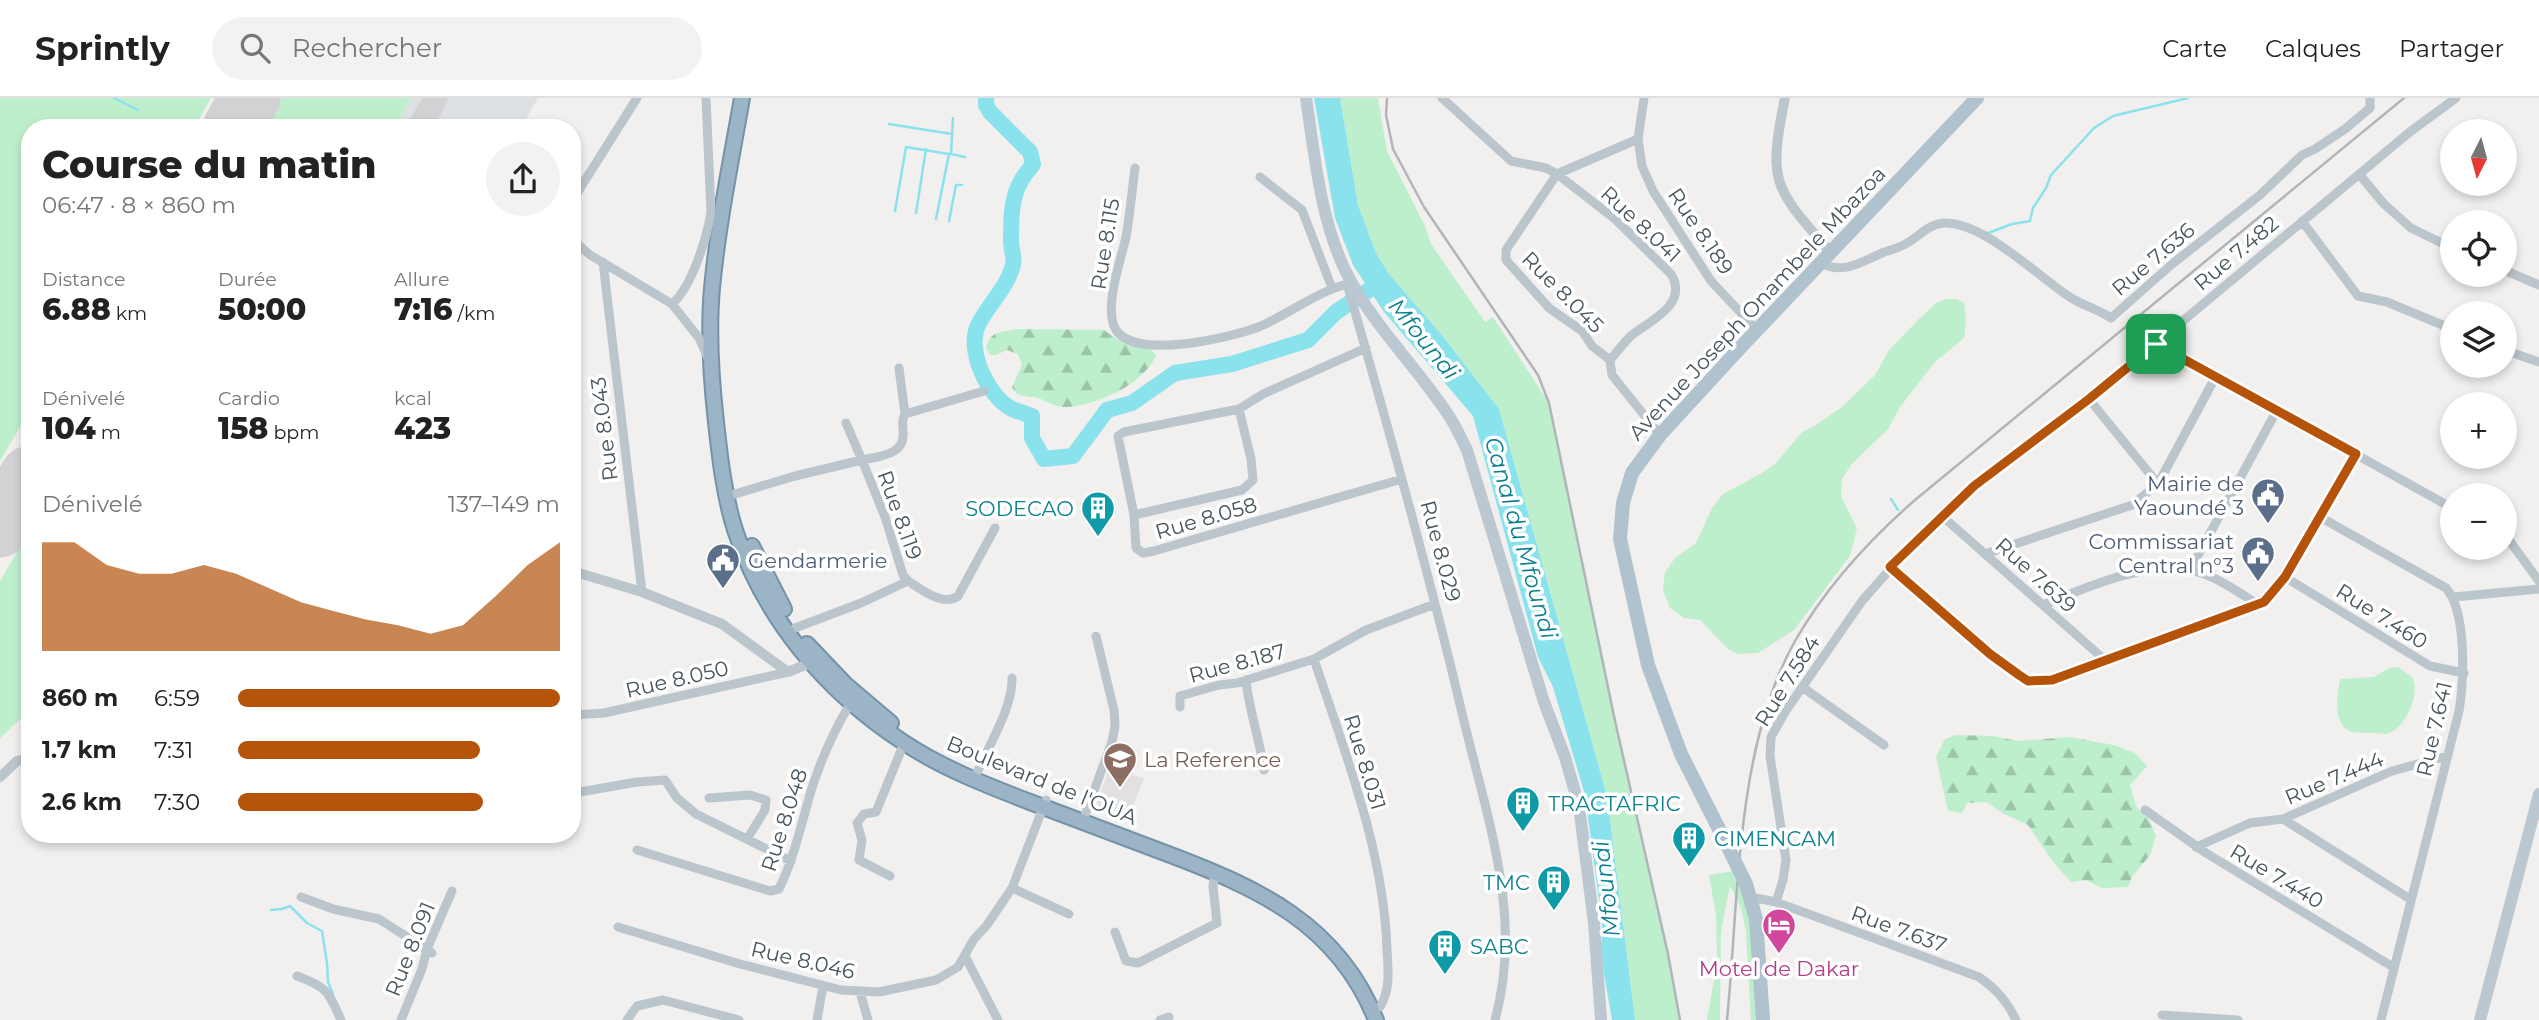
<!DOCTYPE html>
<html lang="fr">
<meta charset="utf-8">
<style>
:root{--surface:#fff;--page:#f2f2f2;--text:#222;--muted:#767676;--line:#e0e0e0;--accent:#b45309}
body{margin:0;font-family:Montserrat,sans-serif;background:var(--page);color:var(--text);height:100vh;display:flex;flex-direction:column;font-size:26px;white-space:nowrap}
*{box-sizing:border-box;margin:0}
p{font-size:23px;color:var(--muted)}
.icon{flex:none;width:38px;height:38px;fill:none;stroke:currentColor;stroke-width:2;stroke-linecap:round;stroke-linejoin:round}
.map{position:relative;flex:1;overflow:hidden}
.side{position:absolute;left:21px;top:21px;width:560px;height:724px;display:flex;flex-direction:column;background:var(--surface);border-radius:28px;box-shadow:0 4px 10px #0003}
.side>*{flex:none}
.needle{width:46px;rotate:186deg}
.buttons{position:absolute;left:2440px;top:21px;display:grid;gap:14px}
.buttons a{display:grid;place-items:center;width:77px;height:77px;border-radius:50%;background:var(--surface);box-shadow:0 4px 10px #0003;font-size:35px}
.pin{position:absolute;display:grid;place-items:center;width:60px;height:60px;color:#fff;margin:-30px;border-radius:14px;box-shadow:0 4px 10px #0006}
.round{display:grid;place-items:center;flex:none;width:74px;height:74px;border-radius:37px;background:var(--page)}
.overview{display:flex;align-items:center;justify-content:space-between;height:119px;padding:0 21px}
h1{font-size:38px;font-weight:800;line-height:52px}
.figures{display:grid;grid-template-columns:repeat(3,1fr);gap:10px;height:119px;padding:7px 21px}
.figures div{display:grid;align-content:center}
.figures b{font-size:30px;font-weight:800}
.figures small{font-size:19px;font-weight:400}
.figures p{font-size:19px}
.chart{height:196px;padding:14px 21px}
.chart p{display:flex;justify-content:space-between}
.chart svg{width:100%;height:126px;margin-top:7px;fill:var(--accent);opacity:.7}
ul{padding:0 21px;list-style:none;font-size:23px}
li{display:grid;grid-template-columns:112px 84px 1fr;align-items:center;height:52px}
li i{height:18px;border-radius:9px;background:var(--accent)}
header{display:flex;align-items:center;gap:42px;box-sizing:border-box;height:98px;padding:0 35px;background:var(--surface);border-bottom:2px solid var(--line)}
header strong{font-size:33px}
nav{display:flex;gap:38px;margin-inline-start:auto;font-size:24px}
.search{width:490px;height:63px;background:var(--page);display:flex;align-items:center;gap:18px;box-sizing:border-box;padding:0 24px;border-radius:38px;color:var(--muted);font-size:26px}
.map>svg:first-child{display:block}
.education{fill:#e3e0e2}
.airport{fill:#dee1e4}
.grass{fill:#beefcc}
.forest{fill:url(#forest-firs)}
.water{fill:#8ae2ed}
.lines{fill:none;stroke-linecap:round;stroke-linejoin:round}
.stream{stroke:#8ae2ed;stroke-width:2.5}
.river{stroke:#8ae2ed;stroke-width:16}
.taxiway{stroke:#d2d2d4;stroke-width:24}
.runway{stroke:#d2d2d4;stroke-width:61}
.trunk-casing{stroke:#7293aa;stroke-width:18}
.minor{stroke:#bbc5cc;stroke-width:9}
.tertiary{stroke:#bbc5cc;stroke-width:10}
.secondary{stroke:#bbc8d1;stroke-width:12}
.primary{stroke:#afc2ce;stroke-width:14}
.trunk{stroke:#9bb4c6;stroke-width:14}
.rail{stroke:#b1b5ba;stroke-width:2.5}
.primary-bridge{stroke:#afc2ce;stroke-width:14}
.route-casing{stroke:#fff;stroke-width:14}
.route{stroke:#b45309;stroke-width:9}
.labels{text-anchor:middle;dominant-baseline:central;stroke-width:7;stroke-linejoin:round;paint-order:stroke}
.street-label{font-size:21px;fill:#47555d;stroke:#fff}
.service-label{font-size:21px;fill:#4e5e75;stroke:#fff;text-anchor:end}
.culture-label{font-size:21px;fill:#0d838f;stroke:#fff;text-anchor:start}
.education-label{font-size:21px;fill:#785e54;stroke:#fff;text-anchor:start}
.hotel-label{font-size:21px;fill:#b23c85;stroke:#fff}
.water-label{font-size:23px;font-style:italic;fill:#0c7f8d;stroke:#fff}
</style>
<header>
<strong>Sprintly</strong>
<div class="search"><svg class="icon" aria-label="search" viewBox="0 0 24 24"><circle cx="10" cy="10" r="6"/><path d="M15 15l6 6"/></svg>Rechercher</div>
<nav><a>Carte</a><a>Calques</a><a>Partager</a></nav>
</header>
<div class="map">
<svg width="2539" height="922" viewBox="0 0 2539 922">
<defs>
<pattern id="forest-firs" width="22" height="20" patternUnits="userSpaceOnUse" patternTransform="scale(1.75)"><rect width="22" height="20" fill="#beefcc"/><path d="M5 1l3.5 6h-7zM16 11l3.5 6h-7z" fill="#9cc4a9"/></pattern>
</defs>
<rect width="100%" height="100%" fill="#f2efef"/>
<path class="education" d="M1109 671 1144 680 1128 720 1096 707Z"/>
<path class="airport" d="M411 0H538L521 30H395Z"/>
<path class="grass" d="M0 0H211L194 30H30V312L0 363Z
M281 0H411L395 30H263Z
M1340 0H1378L1387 53 1425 128 1431 146 1485 224 1493 219 1549 305 1615 623 1668 856 1680 922H1635L1607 698 1499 311 1441 236 1389 176 1376 155 1358 107Z
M1946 201H1957L1964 205 1966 222 1964 240 1935 264 1900 309 1888 331 1851 367 1842 381 1841 398 1857 430 1850 458 1794 532 1758 555 1737 556 1729 552 1700 522 1684 520 1670 510 1663 492 1665 474 1675 460 1696 445 1712 410 1723 396 1762 375 1776 365 1802 334 1813 329 1842 309 1875 277 1889 252 1919 221 1936 205Z
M30 432V612L0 640V483Z
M2398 569 2412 579C2420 595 2409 620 2395 632 2389 637 2382 636 2374 635 2368 635 2359 635 2353 634 2332 629 2337 597 2340 581L2374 579 2389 570Z
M1739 772 1746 786 1763 922H1751L1746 834 1741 810 1730 788 1721 834 1720 922H1707L1717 864 1716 817 1709 777Z"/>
<path class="forest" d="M1018 231 1104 232 1120 243 1150 250 1156 257C1145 286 1094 309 1064 309 1054 309 1047 303 1038 300 1031 298 1024 299 1017 296L1012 289 1022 267 1018 256 1007 252 996 257H990L986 250C990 232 1003 234 1018 231Z
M1955 637 1993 638 2018 643 2069 639 2114 647 2135 655 2147 668 2130 687 2136 708 2150 723 2156 738 2150 757 2132 779 2128 789 2102 790 2086 782 2071 784 2053 764 2028 727 2004 716 1986 704 1967 705 1962 715 1948 713 1936 659 1945 641Z"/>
<path class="water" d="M1314 0H1340L1358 107 1376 155 1389 176 1441 236 1499 311 1607 698 1635 922H1612L1601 858 1602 825 1585 697 1553 589 1538 559 1473 318 1384 214 1353 167 1335 120Z"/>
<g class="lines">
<path class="stream" d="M114 0 138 12
M953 20 951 56 965 59
M889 26 952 36
M895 113 906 49 949 56 936 121
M916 115 926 51
M949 123 956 87H962
M1988 135 2012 126 2030 123 2033 110 2046 90 2051 77 2094 30 2113 18 2188 0
M1891 401 1898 412
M271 812 282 811 290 808 307 825 322 833 327 865
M327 865 328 884 333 896"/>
<path class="river" d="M986 0V7L990 14 1030 54 1033 66C1029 72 1024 77 1021 83 1011 100 1011 122 1011 141 1010 150 1015 157 1013 167 1007 190 988 207 978 227 966 252 988 299 1012 311 1018 314 1025 315 1032 318V340L1044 361 1073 358 1107 312 1132 305 1175 275 1232 266 1308 242 1336 214 1378 186 1384 193"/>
<path class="taxiway" d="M419 30 436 0"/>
<path class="runway" d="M233 30 250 0
M0 429 30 378"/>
<g class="trunk-casing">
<path id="trunk" d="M742 0C731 63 718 126 712 190 708 235 711 280 716 324 720 360 724 397 735 432 764 520 825 593 903 644 942 670 986 687 1030 704 1076 721 1122 739 1168 756 1258 790 1338 826 1376 922
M752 448 784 511
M807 546 845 586 891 625"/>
</g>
<path class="minor" d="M706 0 711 114C707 139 692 189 672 206L699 240 708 260
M1442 0 1511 63 1546 70 1557 76 1638 41
M1644 0 1638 41 1642 68 1653 93 1711 183 1757 232
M1135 70C1132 93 1130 116 1126 139 1121 162 1105 205 1114 228 1128 265 1234 239 1261 228 1290 215 1315 195 1347 186
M2359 76 2384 106 2411 130 2452 150
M1260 79 1302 112 1332 190
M572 103 637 0
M2302 123 2358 198 2387 204 2452 231
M572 141 590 157 672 206
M603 164 642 494
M1821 165C1843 177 1861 164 1882 155 1890 152 1899 150 1907 145 1920 138 1928 126 1944 125 1985 124 2039 180 2073 201 2085 208 2099 212 2111 220L2171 167 2260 97 2302 57 2315 51 2345 31 2370 10V0
M2504 172 2539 187
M1348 180 1347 186C1388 328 1428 471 1462 615 1486 717 1524 818 1495 922
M2156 245 2452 410
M1366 250 1263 296 1239 311 1251 361 1253 382 1242 392 1134 417 1136 450 1143 455 1154 453 1402 381
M2504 252 2539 264
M1610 262 1592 248 1582 233 1549 210 1506 162V152L1557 76 1615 121 1671 176C1689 206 1651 222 1632 237 1624 244 1617 254 1610 262L1612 277 1660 337
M899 270 905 316
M2089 301 2158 386
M846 325 862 362C880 358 906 357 903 333 903 325 901 323 905 316L984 293
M735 396 795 378 862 362 885 419 903 477 908 483
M1134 417 1118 338 1124 334 1239 311
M1942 418 2106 563
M2320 419 2446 490C2467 514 2464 582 2459 613L2381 922
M2504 439 2509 442 2539 483
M1985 456 2132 407 2158 386 2216 278
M1890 469 1931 507 2019 577 2028 583 2052 582 2264 504 2285 479 2356 356
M2190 472 2277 312
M2285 479 2430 568 2464 575
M2454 499 2539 491
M2043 507C2085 490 2145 463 2191 472 2215 477 2238 494 2259 507
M795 530 861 505 908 483C921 491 943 509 958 498L995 430
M1246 582C1249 613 1260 642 1264 672
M1802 589 1884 647
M1180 609V598L1219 587 1237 585 1314 561
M572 617 604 615 788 574
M977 675C988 649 1013 609 1012 580
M574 695 637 684 665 682 677 700 696 716 791 763
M709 700 750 697 766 702 765 712 747 741
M2145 712 2206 755 2393 869
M1085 717 1112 644 1115 628 1114 612 1096 538
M2283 721 2410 801
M2196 749 2250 725 2283 721 2392 673 2447 658
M637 752 770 793 779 791C794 760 801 728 810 696 820 664 833 634 850 606
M890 778 859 762 862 742 857 725 864 716 876 714 904 645
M1012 790 1069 816
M301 799 333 811 379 821 432 855
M1751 799 1776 804 1979 879C1996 891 2007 903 2016 922
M1776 804 1783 782 1786 762 1770 658 1771 639 1785 614 1862 503 1914 444 1974 388 2089 301 2411 33 2456 0
M618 829 740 866 841 892 879 894 936 882 958 869 974 841 987 827 1012 790 1046 702
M1115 834 1126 863 1138 865 1217 825 1213 788 1215 774
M965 858 998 922
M297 878C327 889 328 893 341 922
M860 894 868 922
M1380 909C1391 890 1388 873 1387 852 1384 753 1345 655 1314 561L1366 532 1435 506
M2162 917 2238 922
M401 922 422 871 427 851 452 793
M627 922 637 908 663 902 739 922
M817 922 823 888
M1160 922 1169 919"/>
<path class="tertiary" d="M1785 0C1767 87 1775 90 1831 155
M572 473 642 494 722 526 788 574 810 565
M0 679 17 663 30 660"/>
<path class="secondary" d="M1306 0C1315 59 1320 122 1347 176 1373 227 1415 267 1447 315 1455 326 1461 340 1467 352L1544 604 1565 659 1579 708 1594 825 1601 922
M2480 922 2539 696"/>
<path class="primary" d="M1723 739 1681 656 1648 567 1620 441 1623 405 1632 375 1660 337 1739 251 1977 0
M1746 786 1756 821 1763 922"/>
<use href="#trunk" class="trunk"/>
<path class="rail" d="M1387 0 1386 17 1393 51 1424 109 1538 277 1549 305 1615 623 1668 856 1680 922
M1727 922C1739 802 1735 650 1795 543 1826 489 1868 443 1915 402L2404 0"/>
<path class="primary-bridge" d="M1723 739 1746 786"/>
</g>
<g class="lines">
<g class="route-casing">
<path id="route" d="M2156 246 2356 356 2285 479 2264 504 2052 582 2028 583 2019 577 1990 556 1890 469 1974 388 2089 301Z"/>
</g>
<use href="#route" class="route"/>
</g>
<defs>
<g id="civic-pin" transform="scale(1.75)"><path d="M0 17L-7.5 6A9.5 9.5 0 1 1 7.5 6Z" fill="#5c6f8a" stroke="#fff"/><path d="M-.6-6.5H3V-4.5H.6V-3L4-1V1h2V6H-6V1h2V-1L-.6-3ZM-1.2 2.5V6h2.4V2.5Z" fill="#fff"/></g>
<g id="building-pin" transform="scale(1.75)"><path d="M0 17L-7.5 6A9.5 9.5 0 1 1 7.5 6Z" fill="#0f9aa8" stroke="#fff"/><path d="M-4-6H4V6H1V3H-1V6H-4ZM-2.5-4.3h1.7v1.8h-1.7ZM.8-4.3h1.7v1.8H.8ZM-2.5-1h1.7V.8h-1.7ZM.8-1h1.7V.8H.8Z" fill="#fff"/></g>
<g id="school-pin" transform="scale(1.75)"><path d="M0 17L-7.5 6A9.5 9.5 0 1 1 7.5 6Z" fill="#8d6e63" stroke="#fff"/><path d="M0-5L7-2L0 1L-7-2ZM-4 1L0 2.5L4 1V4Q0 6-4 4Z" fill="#fff"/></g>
<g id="hotel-pin" transform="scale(1.75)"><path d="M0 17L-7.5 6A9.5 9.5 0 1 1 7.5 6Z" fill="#d1479c" stroke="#fff"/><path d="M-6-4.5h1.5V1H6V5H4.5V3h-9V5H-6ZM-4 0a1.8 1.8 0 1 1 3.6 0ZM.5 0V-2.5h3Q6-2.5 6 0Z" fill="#fff"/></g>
</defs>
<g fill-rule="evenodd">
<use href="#civic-pin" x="2268" y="397"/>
<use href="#building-pin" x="1098" y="410"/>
<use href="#civic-pin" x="2258" y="455"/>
<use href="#civic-pin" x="723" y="462"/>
<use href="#school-pin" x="1120" y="661"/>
<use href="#building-pin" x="1523" y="705"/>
<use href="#building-pin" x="1689" y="740"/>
<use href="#building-pin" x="1554" y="784"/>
<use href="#hotel-pin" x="1779" y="827"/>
<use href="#building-pin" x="1445" y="848"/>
</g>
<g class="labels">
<g class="street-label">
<text transform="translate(1641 126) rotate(43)">Rue 8.041</text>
<text transform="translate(1701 133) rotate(56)">Rue 8.189</text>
<text transform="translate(1105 146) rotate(-81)">Rue 8.115</text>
<text transform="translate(2236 155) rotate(-40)">Rue 7.482</text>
<text transform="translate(2153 161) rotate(-40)">Rue 7.636</text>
<text transform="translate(1563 194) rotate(45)">Rue 8.045</text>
<text transform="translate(1757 205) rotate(-47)">Avenue Joseph Onambele Mbazoa</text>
<text transform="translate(604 331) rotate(-97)">Rue 8.043</text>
<text transform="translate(900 417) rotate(70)">Rue 8.119</text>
<text transform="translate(1206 420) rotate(-16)">Rue 8.058</text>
<text transform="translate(1441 453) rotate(75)">Rue 8.029</text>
<text transform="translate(2036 477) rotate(42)">Rue 7.639</text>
<text transform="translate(2382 518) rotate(32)">Rue 7.460</text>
<text transform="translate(1237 565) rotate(-15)">Rue 8.187</text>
<text transform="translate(677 581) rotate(-13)">Rue 8.050</text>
<text transform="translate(1787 583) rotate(-58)">Rue 7.584</text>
<text transform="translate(2434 631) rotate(-77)">Rue 7.641</text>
<text transform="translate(1365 664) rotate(73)">Rue 8.031</text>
<text transform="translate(2334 680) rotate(-23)">Rue 7.444</text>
<text transform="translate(1042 682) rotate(22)">Boulevard de l'OUA</text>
<text transform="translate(784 722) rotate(-72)">Rue 8.048</text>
<text transform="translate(2277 778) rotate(31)">Rue 7.440</text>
<text transform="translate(1899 831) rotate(20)">Rue 7.637</text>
<text transform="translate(410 851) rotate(-68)">Rue 8.091</text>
<text transform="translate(803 862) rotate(13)">Rue 8.046</text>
</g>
<g class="service-label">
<text x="2244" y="385">Mairie de<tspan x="2244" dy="24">Yaoundé 3</tspan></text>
<text x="2234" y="443">Commissariat<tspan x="2234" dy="24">Central n°3</tspan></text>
<text x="748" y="462" text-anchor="start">Gendarmerie</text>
</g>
<g class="culture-label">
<text x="1074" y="410" text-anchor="end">SODECAO</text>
<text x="1548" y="705">TRACTAFRIC</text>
<text x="1714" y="740">CIMENCAM</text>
<text x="1530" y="784" text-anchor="end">TMC</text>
<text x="1470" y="848">SABC</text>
</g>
<g class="education-label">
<text x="1144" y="661">La Reference</text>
</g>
<g class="hotel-label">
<text x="1779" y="870">Motel de Dakar</text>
</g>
<g class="water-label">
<text transform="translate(1424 241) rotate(51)">Mfoundi</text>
<text transform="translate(1521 440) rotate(74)">Canal du Mfoundi</text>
<text transform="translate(1606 791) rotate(-97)">Mfoundi</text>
</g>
</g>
</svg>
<div class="buttons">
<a><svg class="needle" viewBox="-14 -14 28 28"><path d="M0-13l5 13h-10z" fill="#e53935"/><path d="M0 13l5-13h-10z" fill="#767676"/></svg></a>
<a><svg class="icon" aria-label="locate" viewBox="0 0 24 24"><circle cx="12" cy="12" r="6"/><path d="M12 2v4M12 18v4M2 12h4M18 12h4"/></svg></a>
<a><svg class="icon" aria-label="layers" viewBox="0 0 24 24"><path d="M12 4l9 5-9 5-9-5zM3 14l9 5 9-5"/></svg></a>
<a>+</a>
<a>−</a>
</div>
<div class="pin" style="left:2156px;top:246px;background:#1e9e55"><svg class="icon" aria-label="arrive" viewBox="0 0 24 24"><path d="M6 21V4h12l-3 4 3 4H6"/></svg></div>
<section class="side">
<div class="overview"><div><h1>Course du matin</h1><p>06:47 · 8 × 860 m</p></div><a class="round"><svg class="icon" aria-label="share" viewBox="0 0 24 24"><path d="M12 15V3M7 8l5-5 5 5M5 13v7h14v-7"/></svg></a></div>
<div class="figures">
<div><p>Distance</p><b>6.88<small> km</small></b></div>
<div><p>Durée</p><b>50:00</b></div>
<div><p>Allure</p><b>7:16<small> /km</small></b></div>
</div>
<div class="figures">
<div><p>Dénivelé</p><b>104<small> m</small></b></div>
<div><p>Cardio</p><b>158<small> bpm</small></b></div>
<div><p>kcal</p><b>423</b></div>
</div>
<div class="chart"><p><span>Dénivelé</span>137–149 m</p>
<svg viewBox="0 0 160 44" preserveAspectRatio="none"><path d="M0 44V6L10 6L20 14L30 17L40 17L50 14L60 17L70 22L80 27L90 30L100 33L110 35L120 38L130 35L140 25L150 14L160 6V44z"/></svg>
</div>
<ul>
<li><b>860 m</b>6:59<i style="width:100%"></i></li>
<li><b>1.7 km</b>7:31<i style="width:75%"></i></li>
<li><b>2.6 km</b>7:30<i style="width:76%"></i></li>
</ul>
</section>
</div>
